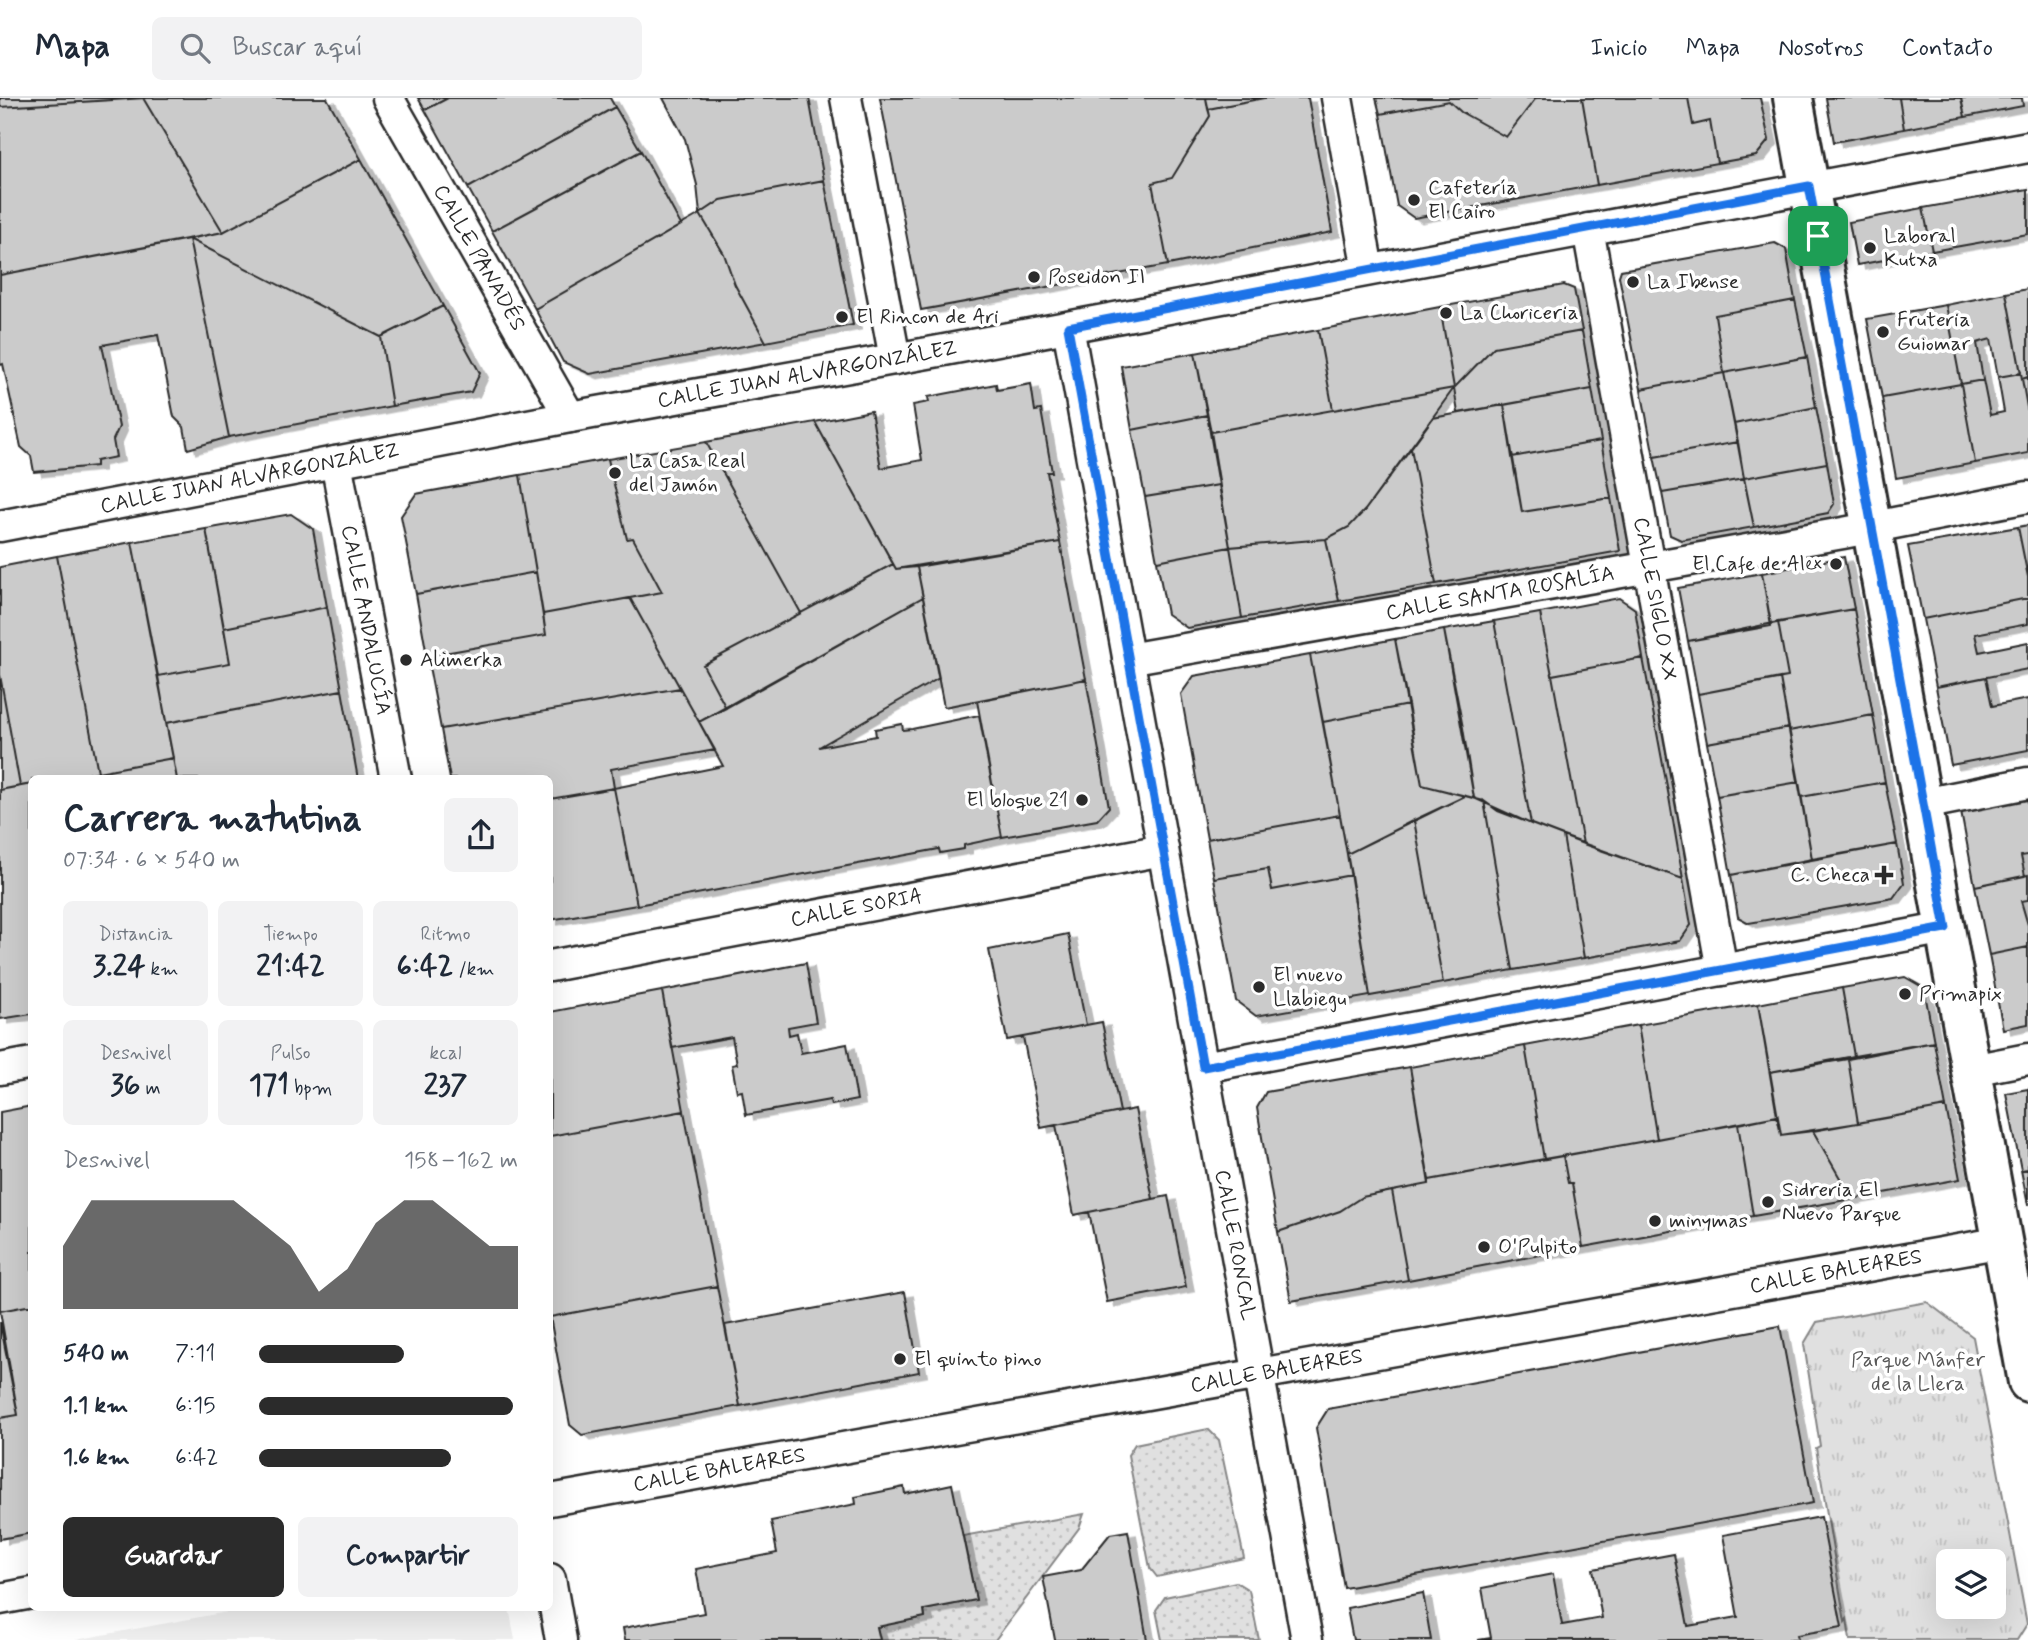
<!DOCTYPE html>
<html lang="es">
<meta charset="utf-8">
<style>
:root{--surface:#fff;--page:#f2f2f3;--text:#1f2937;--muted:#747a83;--line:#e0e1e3;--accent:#2b2b2b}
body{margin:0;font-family:Mynerve,sans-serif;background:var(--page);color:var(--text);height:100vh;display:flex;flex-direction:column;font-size:26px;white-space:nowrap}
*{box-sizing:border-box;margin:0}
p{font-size:23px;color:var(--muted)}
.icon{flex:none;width:38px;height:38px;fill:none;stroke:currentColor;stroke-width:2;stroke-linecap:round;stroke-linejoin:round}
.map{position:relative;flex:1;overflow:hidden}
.drawer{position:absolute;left:28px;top:677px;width:525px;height:836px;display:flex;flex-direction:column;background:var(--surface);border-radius:10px;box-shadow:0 7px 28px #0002}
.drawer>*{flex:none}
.tools{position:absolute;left:1936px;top:1451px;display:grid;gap:14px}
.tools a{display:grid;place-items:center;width:70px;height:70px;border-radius:10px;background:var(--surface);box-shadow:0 7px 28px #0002;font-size:35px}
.pin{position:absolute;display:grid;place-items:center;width:60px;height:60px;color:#fff;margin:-30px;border-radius:14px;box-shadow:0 4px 10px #0006}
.round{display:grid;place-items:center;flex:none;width:74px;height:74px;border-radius:10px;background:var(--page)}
.overview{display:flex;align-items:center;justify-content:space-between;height:119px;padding:0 35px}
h1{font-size:38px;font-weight:800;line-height:52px}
.metrics{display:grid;grid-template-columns:repeat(3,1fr);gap:10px;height:119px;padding:7px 35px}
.metrics div{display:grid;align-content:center;border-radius:10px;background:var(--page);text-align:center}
.metrics b{font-size:30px;font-weight:800}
.metrics small{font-size:19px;font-weight:400}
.metrics p{font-size:19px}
.chart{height:196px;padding:14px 35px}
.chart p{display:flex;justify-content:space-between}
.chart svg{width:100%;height:126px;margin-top:7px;fill:var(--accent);opacity:.7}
.action{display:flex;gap:14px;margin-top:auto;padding:14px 35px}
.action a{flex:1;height:80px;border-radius:10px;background:var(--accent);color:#fff;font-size:28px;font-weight:800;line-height:80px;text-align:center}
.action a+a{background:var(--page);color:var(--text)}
ul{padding:0 35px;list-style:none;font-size:23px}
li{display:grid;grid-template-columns:112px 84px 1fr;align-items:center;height:52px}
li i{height:18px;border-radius:9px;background:var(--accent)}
header{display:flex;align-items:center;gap:42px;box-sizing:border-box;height:98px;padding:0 35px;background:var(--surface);border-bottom:2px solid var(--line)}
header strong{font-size:33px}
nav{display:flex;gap:38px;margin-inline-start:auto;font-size:24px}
.search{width:490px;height:63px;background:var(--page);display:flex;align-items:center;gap:18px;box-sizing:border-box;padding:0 24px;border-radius:10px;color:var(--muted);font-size:26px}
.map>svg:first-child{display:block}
.built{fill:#efefef}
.grass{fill:url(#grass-dots);stroke:#868686;stroke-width:2}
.park{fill:url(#park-tufts);stroke:#868686;stroke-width:2;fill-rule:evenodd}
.building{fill:#cbcbcb;stroke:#2b2b2b;stroke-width:2;filter:url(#shadow)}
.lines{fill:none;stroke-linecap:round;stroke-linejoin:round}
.street-casing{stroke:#2b2b2b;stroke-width:35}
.secondary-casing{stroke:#2b2b2b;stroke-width:44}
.street{stroke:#fff;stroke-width:30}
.secondary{stroke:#fff;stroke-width:38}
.route-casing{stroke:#fff;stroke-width:14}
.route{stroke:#1a73e8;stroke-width:9}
.poi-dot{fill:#2b2b2b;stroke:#fff;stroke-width:2.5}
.labels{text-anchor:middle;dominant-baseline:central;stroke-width:7;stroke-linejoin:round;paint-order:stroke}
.poi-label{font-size:21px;fill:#2b2b2b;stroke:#fff;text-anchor:start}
.street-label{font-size:21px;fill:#2b2b2b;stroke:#fff}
.park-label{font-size:21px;fill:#585858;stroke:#fff}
</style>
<header>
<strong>Mapa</strong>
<div class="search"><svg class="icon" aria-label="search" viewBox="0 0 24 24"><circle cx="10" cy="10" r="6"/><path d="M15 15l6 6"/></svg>Buscar aquí</div>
<nav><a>Inicio</a><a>Mapa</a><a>Nosotros</a><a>Contacto</a></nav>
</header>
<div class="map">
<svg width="2028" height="1542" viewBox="0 0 2028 1542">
<defs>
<pattern id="grass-dots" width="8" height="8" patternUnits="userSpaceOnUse" patternTransform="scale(1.75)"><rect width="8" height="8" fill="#e0e0e0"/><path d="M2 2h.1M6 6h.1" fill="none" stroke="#c0c0c0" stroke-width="1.8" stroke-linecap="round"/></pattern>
<pattern id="park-tufts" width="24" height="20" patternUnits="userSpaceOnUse" patternTransform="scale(1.75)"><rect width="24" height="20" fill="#e0e0e0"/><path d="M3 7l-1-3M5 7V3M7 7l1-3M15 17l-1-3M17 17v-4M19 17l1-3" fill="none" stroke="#c0c0c0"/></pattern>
<filter id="shadow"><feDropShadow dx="8" dy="4.5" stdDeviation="0" flood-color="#0004"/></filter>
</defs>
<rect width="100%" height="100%" fill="#fff"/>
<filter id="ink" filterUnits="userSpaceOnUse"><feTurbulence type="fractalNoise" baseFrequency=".0143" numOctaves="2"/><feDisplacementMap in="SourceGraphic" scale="14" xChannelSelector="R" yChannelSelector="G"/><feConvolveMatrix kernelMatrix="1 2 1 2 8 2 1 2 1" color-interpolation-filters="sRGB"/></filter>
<g filter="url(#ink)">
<path class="built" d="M249 1510H509L515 1542H75Z"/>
<path class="grass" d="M1208 1331 1219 1342 1244 1460 1157 1479 1150 1470 1128 1357 1135 1346Z
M1084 1416 1079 1430 995 1542H880L877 1529 925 1519 924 1512 976 1502 963 1438Z
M1236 1484 1249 1492 1259 1542H1162L1156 1512 1165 1499Z"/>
<path class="park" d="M1927 1204 1973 1239 2027 1526 2017 1542H1850L1847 1521 1845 1524 1816 1350 1820 1348 1804 1246 1817 1224ZM1948 1463H1993V1508H1948Z"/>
<path class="building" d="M0 0H146L0 9Z
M143 0H327L361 61 223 134Z
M143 0 223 134 0 177V9Z
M418 0H448L425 12Z
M448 0H610L615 9 468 90 425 12Z
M663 0H809L824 82 721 102 700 116 697 87 685 41Z
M880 0H1206L1210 18 1172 80 1152 85 1168 167 921 212Z
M1206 0H1264L1208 11Z
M1264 0H1308L1332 134 1168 167 1152 85 1172 80 1210 18 1208 11Z
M1376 0H1536L1506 39 1461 14 1449 3 1380 16Z
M1536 0H1582L1597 87 1414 120 1397 108 1380 16 1449 3 1461 14 1506 39Z
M1582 0H1688L1693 27 1710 23 1717 65 1597 87Z
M1688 0H1760L1769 42 1756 58 1717 65 1710 23 1693 27Z
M1826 0H1899L1904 31 1834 44Z
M1899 0H1961L1965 19 1904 31Z
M1961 0H2022L2023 8 1965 19Z
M615 9 641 53 492 133 468 90Z
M641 53 681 127 535 211 492 133Z
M361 61 443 208 381 239 189 141 223 134Z
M824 82 853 227 766 244 735 187 724 156 700 116 721 102Z
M2028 91V136L1932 153 1923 110Z
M1923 110 1932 153 1857 167 1849 124Z
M700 116 724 156 735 187 766 244 590 276 563 264 535 211Z
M189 141 229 339 188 351 184 329 174 319 158 237 102 247 119 329 113 342 116 359 96 363V368L34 374 31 358 21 349 3 266 0 267V177Z
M189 141 381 239 392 308 229 339Z
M1775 145 1786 151 1795 202 1715 217 1724 275 1641 291 1619 178 1621 172Z
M1564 187 1574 191 1582 233 1494 249 1454 290 1440 209Z
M2028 191V279L2022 281 2006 195Z
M2006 195 2021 275 1998 279 1991 241 1977 245 1983 282 1961 286 1946 207Z
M1795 202 1807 259 1724 275 1715 217Z
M1946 207 1961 286 1882 300 1867 221Z
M443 208 480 275 471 294 392 308 381 239Z
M1440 209 1454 290 1333 312 1318 232Z
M1318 232 1333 312 1211 334 1195 255Z
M1582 233 1592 291 1458 315 1454 290 1494 249Z
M1195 255 1207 317 1132 332 1121 268Z
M1807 259 1816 309 1734 326 1724 275Z
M1724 275 1738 344 1654 359 1641 291Z
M2021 275 2028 315V355L1975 365 1961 286 1983 282 1990 317 2004 314 1998 279Z
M2028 279V315L2022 281Z
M996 286 997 292 1031 286 1035 313 1041 312 1052 374H1047L1060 444 896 471 815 324 871 313 881 370 922 362 913 307 929 304 928 299Z
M1961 286 1975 365 1896 380 1882 300Z
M1454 290 1365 412 1349 429 1326 441 1230 449 1211 334Z
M1592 291 1601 343 1512 359 1504 307Z
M1504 307 1522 414 1611 400 1620 453 1436 486 1411 350 1433 320Z
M1816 309 1827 365 1744 380 1734 326Z
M1207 317 1219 387 1145 399 1132 332Z
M815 324 893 466 801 515 706 344Z
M1601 343 1611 400 1522 414 1512 359Z
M706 344 801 515 703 567 726 610 699 624 630 500 662 494 633 440 627 441 608 361Z
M1738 344 1744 381 1662 395 1654 359Z
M1411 350 1436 486 1339 503 1326 441 1349 429 1365 412Z
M608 361 627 441 633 440 662 494 543 516 520 377Z
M1827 365 1834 406 1828 415 1754 429 1744 380Z
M520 377 536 474 416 496 401 418 416 396Z
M1744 381 1754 429 1681 442 1670 437 1662 395Z
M1219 387 1230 449 1157 463 1145 399Z
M291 416 313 431 327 509 224 530 206 431Z
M2028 427V479L2018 429Z
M2018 429 2028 479V500L1923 521 1908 448Z
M206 431 230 565 158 578 132 444Z
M1326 441 1339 503 1242 520 1230 449Z
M132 444 173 660 98 674 57 458Z
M1060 444 1086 581 944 609 917 469Z
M1230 449 1242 520 1187 530 1167 516 1157 463Z
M57 458 98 674 59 681H32V686L20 688 0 577V469Z
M1844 459 1854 511 1771 526 1762 475Z
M893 466 896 471 917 469 923 499 726 610 703 567Z
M536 474 546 537 427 558 416 496Z
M1762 475 1771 528 1688 543 1678 490Z
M923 499 939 580 819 649 876 638 875 631 902 626 903 632 912 631 979 617 1002 739 964 747V751L940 755 939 751 637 807 614 690 723 668 699 624Z
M630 500 680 590 441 631 427 558 546 537 543 516Z
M1619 500 1635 511 1643 560 1552 577 1540 515Z
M2028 500V526L1975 536 1979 554 2028 544V571L1936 589 1923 521Z
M327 509 342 592 166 625 158 578 230 565 224 530Z
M1854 511 1873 617 1789 633 1780 580 1788 579 1778 524Z
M1540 515 1552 577 1583 746 1531 726 1494 523Z
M1494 523 1531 726 1474 700 1444 532Z
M1778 524 1788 579 1698 596 1688 543Z
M1444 532 1463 630 1474 700 1422 687 1395 541Z
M1395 541 1408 607 1323 624 1310 557Z
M1310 557 1340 717 1207 741 1181 596 1194 578Z
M1643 560 1669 699 1683 781 1583 746 1552 577Z
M0 577 20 688 0 692Z
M1986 579 1992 608 2028 601V652L1951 667 1936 589Z
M1780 580 1789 630 1707 645 1698 596Z
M1086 581 1109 709 1097 722 1002 739 977 603Z
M680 590 715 652 611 671 614 690 550 701V681H450L441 631Z
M342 592 358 681H177L166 625Z
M1408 607 1422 687 1465 698 1347 756 1323 624Z
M1873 617 1885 684 1801 699 1789 633Z
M1789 630 1799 684 1717 698 1707 645Z
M173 660 177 681H66V680Z
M1799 684 1812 761 1731 777 1717 698Z
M1885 684 1897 746 1812 761 1801 699Z
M32 686V916L0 921V692Z
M614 690 637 807 550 822V701Z
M1465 698 1484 703 1513 872 1443 885 1414 722Z
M2028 701V757L2021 758 2025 778 1975 788 1961 714Z
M1484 703 1498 713 1563 738 1584 860 1513 872Z
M1340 717 1351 777 1272 792 1268 771 1214 780 1207 741Z
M1414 722 1443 885 1370 898 1347 756Z
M1563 738 1683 781 1691 827 1680 843 1584 860Z
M1897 746 1904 785 1893 800 1749 825 1738 819 1731 777Z
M1268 771 1272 792 1351 777 1370 898 1256 918 1236 903 1214 780Z
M2028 777V802L2021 803 2028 827V849L1989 857 1975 788Z
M1068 836 1086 927 1007 942 989 852Z
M2028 849V926L2003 931 1989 857Z
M806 865 816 924 788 929 789 937 797 935 801 955 847 946 857 1002 831 1007 830 1002 746 1017 742 993 737 994 732 967 737 966 732 939 672 950 662 893Z
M1905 879 1924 890 1934 944 1854 958 1842 890Z
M1842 890 1854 958 1770 974 1758 906Z
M662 893 684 1013 550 1038V914Z
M1758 906 1777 1018 1657 1041 1638 927Z
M1102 924 1120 1014 1041 1030 1023 939Z
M1638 927 1657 1041 1544 1061 1525 948Z
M1934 944 1946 1009 1858 1025 1848 961Z
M1525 948 1544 1061 1429 1082 1410 969Z
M1848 961 1858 1025 1781 1037 1770 974Z
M1410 969 1429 1086 1362 1099 1340 1113 1278 1134 1257 1010 1266 994Z
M2028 991V1071L2021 1072 2006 995Z
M32 1008V1207L0 1213V1014Z
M1946 1009 1960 1081 1852 1101 1813 1033Z
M1135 1011 1153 1101 1074 1117 1056 1027Z
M684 1013 717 1188 550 1219V1038Z
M1777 1018 1781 1037 1813 1033 1852 1101 1753 1118 1738 1026Z
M1738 1026 1753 1118 1583 1149 1572 1085H1568L1563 1058Z
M1563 1058 1568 1085H1572L1583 1149 1408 1182 1392 1093 1429 1086V1082Z
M2028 1071V1107L2021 1072Z
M1392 1093 1408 1182 1291 1203 1278 1134 1340 1113 1362 1099Z
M1168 1098 1186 1189 1107 1204 1089 1114Z
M717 1188 740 1308 582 1337 570 1327 550 1219Z
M905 1194 919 1274 740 1308 725 1227Z
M32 1207V1435L0 1441V1320L18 1317 0 1213Z
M0 1224 18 1317 0 1320Z
M1780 1228 1813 1405 1344 1490 1316 1330 1328 1311Z
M952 1386 976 1502 924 1512 925 1519 877 1529 880 1542H625L623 1530 704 1515 696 1471 777 1455 771 1423 856 1406 855 1399 904 1389 905 1396Z
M1821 1419 1842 1529 1797 1537 1798 1542H1478L1491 1540 1482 1490 1553 1476 1562 1527 1602 1520 1593 1471 1674 1456 1688 1528 1738 1519 1723 1437Z
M1128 1433 1147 1542H1055L1043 1479 1081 1472 1110 1436Z
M1423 1495 1431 1542H1353L1347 1510Z"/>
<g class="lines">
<g class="street-casing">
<g id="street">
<path id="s1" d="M388 0 570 319"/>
<path d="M846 0 895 261"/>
<path d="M1337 0 1368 172"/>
<path id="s2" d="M1588 131 1722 872"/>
<path id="s3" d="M1068 229 1307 1542"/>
<path id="s4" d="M336 364 396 681"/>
<path id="s5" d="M0 428 570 319 939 253 2028 49"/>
<path id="s6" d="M1128 561 1843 435 2028 399"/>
<path d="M1923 706 2028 685"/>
<path id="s7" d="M550 868 1163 752"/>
<path d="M1203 969 1946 830"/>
<path d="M0 971 32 965"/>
<path d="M1972 972 2028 961"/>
<path id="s8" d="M550 1402 2003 1144"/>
<path d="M550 1481 561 1542"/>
<path d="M0 1501 32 1495"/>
</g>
</g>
<g class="secondary-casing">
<path id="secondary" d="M1793 0 2028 1284"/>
</g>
<use href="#street" class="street"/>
<use href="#secondary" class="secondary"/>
</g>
</g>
<g class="lines" filter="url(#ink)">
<g class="route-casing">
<path id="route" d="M1809 88 1946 830 1203 969 1068 229Z"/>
</g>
<use href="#route" class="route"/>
</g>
<g class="poi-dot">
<circle cx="1414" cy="102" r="7"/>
<circle cx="1870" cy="150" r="7"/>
<circle cx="1034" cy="179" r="7"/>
<circle cx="1633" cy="184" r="7"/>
<circle cx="1446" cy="215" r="7"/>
<circle cx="842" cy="219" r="7"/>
<circle cx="1883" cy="234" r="7"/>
<circle cx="615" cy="375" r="7"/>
<circle cx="1836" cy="466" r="7"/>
<circle cx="406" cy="562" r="7"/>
<circle cx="1082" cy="702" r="7"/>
<path d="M1880.5 766.5h7v7h7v7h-7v7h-7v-7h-7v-7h7z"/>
<circle cx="1259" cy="889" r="7"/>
<circle cx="1905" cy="896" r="7"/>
<circle cx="1768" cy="1104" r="7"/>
<circle cx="1655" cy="1123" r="7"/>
<circle cx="1484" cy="1149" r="7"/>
<circle cx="900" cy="1261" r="7"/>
</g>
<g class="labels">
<g class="poi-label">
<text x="1428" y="90">Cafetería<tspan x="1428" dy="24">El Cairo</tspan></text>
<text x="1884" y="138">Laboral<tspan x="1884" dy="24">Kutxa</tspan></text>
<text x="1048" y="179">Poseidon II</text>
<text x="1647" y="184">La Ibense</text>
<text x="1460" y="215">La Choriceria</text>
<text x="856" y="219">El Rincon de Ari</text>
<text x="1897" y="222">Fruteria<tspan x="1897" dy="24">Guiomar</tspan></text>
<text x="629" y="363">La Casa Real<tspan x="629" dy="24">del Jamón</tspan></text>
<text x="1822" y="466" text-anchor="end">El Cafe de Alex</text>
<text x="420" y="562">Alimerka</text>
<text x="1068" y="702" text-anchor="end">El bloque 21</text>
<text x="1870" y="777" text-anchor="end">C. Checa</text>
<text x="1273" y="877">El nuevo<tspan x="1273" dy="24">Llabiegu</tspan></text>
<text x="1919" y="896">Primapix</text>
<text x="1782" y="1092">Sidreria El<tspan x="1782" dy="24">Nuevo Parque</tspan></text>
<text x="1669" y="1123">minymas</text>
<text x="1498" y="1149">O'Pulpito</text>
<text x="914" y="1261">El quinto pino</text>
</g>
<g class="street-label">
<text stroke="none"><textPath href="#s1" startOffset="184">CALLE PANADÉS</textPath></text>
<text stroke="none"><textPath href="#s5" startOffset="821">CALLE JUAN ALVARGONZÁLEZ</textPath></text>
<text stroke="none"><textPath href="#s5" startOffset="254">CALLE JUAN ALVARGONZÁLEZ</textPath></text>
<text stroke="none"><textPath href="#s6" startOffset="378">CALLE SANTA ROSALÍA</textPath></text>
<text stroke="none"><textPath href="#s2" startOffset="376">CALLE SIGLO XX</textPath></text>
<text stroke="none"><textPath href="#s4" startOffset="161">CALLE ANDALUCÍA</textPath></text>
<text stroke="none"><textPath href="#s7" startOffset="312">CALLE SORIA</textPath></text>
<text stroke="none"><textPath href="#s3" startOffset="933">CALLE RONCAL</textPath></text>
<text stroke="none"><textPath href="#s8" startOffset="1306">CALLE BALEARES</textPath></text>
<text stroke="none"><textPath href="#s8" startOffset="738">CALLE BALEARES</textPath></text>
<text stroke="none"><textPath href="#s8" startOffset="172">CALLE BALEARES</textPath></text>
</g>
<g class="park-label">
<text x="1918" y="1262">Parque Mánfer<tspan x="1918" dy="24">de la Llera</tspan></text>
</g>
</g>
</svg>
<div class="tools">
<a><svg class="icon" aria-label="layers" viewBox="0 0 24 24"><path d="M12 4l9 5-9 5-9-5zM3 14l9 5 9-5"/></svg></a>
</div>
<div class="pin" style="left:1818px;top:138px;background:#1e9e55"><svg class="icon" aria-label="arrive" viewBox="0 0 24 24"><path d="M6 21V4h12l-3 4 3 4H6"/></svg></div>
<section class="drawer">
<div class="overview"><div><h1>Carrera matutina</h1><p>07:34 · 6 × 540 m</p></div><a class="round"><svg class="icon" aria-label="share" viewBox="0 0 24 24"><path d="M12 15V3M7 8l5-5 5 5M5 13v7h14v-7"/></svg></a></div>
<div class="metrics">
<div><p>Distancia</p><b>3.24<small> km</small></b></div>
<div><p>Tiempo</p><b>21:42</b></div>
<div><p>Ritmo</p><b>6:42<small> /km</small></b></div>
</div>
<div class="metrics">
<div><p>Desnivel</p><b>36<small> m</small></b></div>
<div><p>Pulso</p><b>171<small> bpm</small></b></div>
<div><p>kcal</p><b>237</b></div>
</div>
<div class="chart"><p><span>Desnivel</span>158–162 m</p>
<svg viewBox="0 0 160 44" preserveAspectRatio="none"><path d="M0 44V22L10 6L20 6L30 6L40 6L50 6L60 6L70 14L80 22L90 38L100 30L110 14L120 6L130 6L140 14L150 22L160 22V44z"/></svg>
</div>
<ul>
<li><b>540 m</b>7:11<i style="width:56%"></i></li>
<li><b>1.1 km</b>6:15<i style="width:98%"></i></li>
<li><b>1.6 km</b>6:42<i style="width:74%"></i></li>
</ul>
<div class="action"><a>Guardar</a><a>Compartir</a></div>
</section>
</div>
